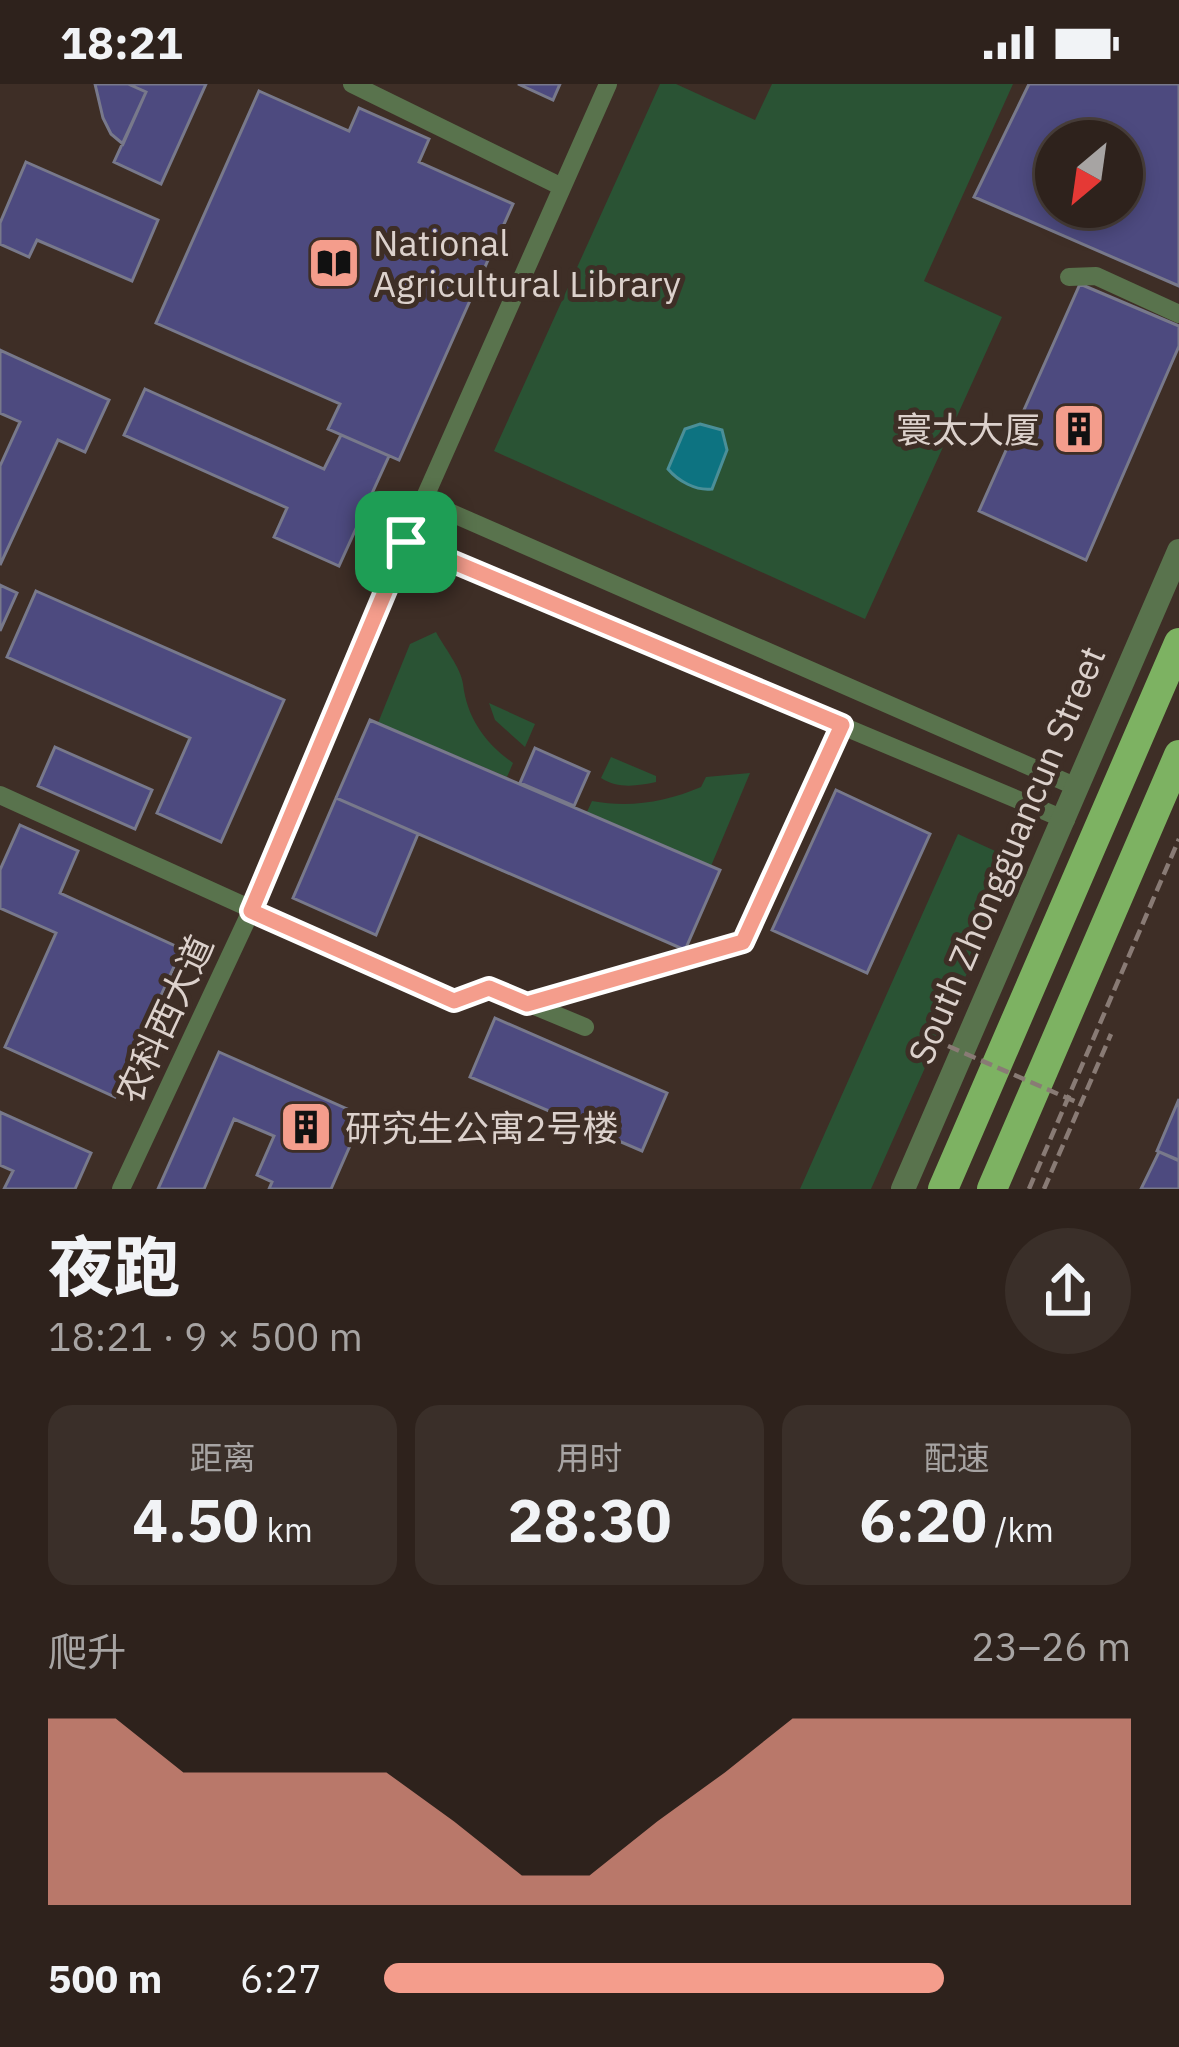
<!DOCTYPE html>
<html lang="zh">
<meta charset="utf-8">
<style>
:root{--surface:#2e221c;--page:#3a2f29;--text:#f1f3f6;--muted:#a7a4a3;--line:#493f3b;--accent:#f49d8c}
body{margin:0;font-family:"IBM Plex Sans","Noto Sans SC",sans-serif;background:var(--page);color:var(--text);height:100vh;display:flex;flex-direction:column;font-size:45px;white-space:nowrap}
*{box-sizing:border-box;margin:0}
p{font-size:39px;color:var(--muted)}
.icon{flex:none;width:66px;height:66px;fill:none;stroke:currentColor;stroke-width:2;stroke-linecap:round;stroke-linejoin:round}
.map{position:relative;height:1105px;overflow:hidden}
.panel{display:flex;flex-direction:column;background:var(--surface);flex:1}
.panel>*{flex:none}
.needle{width:78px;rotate:209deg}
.controls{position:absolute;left:1035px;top:36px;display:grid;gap:24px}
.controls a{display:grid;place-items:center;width:108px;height:108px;border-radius:50%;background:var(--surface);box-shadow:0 6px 18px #0003,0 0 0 3px var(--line);font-size:60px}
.pin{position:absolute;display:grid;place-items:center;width:102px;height:102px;color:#fff;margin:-51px;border-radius:24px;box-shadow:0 6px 18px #0006}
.round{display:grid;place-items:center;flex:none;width:126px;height:126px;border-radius:63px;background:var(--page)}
.headline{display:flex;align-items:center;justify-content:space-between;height:204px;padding:0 48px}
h1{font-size:66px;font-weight:800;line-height:90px}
.figures{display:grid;grid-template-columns:repeat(3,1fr);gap:18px;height:204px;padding:12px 48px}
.figures div{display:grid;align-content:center;border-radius:24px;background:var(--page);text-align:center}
.figures b{font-size:60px;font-weight:800}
.figures small{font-size:33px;font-weight:400}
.figures p{font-size:33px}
.chart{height:336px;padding:24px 48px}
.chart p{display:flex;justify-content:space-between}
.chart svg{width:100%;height:216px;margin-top:12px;fill:var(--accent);opacity:.7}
ul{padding:0 48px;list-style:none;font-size:39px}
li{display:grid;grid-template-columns:192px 144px 1fr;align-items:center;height:90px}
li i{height:30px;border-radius:15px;background:var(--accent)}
.status{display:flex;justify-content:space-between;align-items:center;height:84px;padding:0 60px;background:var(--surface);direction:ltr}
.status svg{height:33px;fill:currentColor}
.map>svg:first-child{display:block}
.green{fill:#2a5334}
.water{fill:#0d7381;stroke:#4b8f98;stroke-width:3}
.building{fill:#4d4a7f;stroke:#78798b;stroke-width:3;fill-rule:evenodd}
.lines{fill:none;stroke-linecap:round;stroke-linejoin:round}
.path{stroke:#897b75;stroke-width:4.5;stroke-dasharray:12 6;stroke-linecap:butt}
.minor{stroke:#59734d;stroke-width:18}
.tertiary{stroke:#59734d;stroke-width:24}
.primary{stroke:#7db262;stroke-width:30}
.path-bridge{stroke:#897b75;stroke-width:4.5;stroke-dasharray:12 6;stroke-linecap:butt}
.route-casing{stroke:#fff;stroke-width:24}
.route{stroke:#f49d8c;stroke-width:15}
.labels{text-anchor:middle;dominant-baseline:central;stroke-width:10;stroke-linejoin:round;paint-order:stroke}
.poi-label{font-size:36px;fill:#dcd1cc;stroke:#3e2e26;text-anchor:start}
.street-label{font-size:36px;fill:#dcd1cc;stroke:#3e2e26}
</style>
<div class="status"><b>18:21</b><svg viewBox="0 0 49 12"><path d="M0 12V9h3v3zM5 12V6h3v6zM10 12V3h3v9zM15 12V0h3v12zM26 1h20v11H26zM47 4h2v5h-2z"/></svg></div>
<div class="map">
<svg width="1179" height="1105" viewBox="0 0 1179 1105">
<rect width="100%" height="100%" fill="#3e2e26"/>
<path class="green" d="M660 0H676L755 36 772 0H1013L924 197 1002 233 865 535 494 367Z
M436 548C444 563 461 584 463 600 467 634 485 659 513 679L507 693 378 639 410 560Z
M489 619 535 640 525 663 495 636Z
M611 673 656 692V698C637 702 618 705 601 694Z
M750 689 711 782 587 728 592 717C630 724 666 718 701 703L706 693Z
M958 750 1017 777 871 1105H800Z"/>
<path class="water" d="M700 340 722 346 727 366 712 405C696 407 678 397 668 385L685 345Z"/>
<path class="building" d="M95 0H128L146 8 123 60 111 50 103 34Z
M128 0H206L161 100 114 78 146 8Z
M518 0H560L553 16Z
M1029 0H1179V202L974 113ZM1056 57H1122V123H1056Z
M259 7 349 47 359 24 429 55 419 78 513 120 399 376 328 345 340 320 156 239Z
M26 78 158 136 132 197 37 156 29 173 0 160V139Z
M1080 200 1179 242V262L1086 476 979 427Z
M0 266 109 316 85 368 58 356 0 481V382L20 338 0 329Z
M145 305 324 385 341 351 389 372 339 482 274 453 287 424 124 351Z
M0 501 17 509 0 547Z
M36 507 284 616 221 758 157 729 190 654 7 573Z
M370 636 720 786 685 866 336 714Z
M55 663 152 706 135 745 38 702Z
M535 664 589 688 574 722 520 699Z
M836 706 930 750 867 889 772 846Z
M336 714 418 750 376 851 293 814Z
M20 741 78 767 60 809 182 865 115 1013 5 963 56 849 0 824V786Z
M495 934 667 1009 642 1067 470 993Z
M219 968 363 1032 331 1105H269L272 1098 257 1091 274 1052 234 1035 204 1105H158Z
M1179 1015V1076L1157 1067Z
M0 1028 91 1069 75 1105H4L13 1087 0 1081Z
M1159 1068 1179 1077V1105H1141Z"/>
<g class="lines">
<path class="path" d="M562 910 743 858 834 658
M1029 1105 1179 755
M1044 1105 1111 950"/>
<path class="minor" d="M352 0 562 103
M1069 193 1096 192 1179 230
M424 417 1079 704
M405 458 1066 736
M0 711 454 917 489 903 585 943
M121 1105 251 827 405 458 608 0"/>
<path class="tertiary" d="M903 1105 1179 467"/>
<path class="primary" d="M943 1105 1179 559
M992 1105 1179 671"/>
<path class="path-bridge" d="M948 962 1081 1020"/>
</g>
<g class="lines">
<g class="route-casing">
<path id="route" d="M406 458 842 641 743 858 527 920 489 904 454 917 251 827Z"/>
</g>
<use href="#route" class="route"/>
</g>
<defs>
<g id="library-square" transform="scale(2.7)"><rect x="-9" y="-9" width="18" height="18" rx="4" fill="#f49d8c" stroke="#3e2e26"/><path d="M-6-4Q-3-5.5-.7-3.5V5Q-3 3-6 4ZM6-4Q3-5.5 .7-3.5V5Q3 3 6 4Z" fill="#111"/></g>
<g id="building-square" transform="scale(2.7)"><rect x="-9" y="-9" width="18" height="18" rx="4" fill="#f49d8c" stroke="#3e2e26"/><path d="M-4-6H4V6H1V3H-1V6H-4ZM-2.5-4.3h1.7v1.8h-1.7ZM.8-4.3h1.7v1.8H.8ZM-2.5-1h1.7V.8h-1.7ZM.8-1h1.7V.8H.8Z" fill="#111"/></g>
</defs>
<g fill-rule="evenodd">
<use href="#library-square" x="334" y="179"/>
<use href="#building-square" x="1079" y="345"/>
<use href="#building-square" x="306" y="1043"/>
</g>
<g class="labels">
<g class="poi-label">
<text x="373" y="158">National<tspan x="373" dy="41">Agricultural Library</tspan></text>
<text x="1040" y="345" text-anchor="end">寰太大厦</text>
<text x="345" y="1043">研究生公寓2号楼</text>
</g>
<g class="street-label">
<text transform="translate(1006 771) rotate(-67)">South Zhongguancun Street</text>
<text transform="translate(164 935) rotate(-65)">农科西大道</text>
</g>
</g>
</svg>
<div class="controls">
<a><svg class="needle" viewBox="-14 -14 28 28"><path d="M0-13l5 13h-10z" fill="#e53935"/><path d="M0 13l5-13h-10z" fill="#a7a4a3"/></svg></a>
</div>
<div class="pin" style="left:406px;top:458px;background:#1e9e55"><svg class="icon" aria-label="arrive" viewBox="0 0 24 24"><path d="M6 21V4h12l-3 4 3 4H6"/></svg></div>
</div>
<section class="panel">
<div class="headline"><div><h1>夜跑</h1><p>18:21 · 9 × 500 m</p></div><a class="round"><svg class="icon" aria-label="share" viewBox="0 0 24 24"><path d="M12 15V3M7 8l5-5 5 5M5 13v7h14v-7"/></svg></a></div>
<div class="figures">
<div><p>距离</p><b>4.50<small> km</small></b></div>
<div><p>用时</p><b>28:30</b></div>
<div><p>配速</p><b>6:20<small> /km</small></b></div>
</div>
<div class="chart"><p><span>爬升</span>23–26 m</p>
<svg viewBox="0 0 160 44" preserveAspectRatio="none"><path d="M0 44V6L10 6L20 17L30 17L40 17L50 17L60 27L70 38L80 38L90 27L100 17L110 6L120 6L130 6L140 6L150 6L160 6V44z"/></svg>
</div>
<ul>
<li><b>500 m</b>6:27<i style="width:75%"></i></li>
</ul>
</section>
